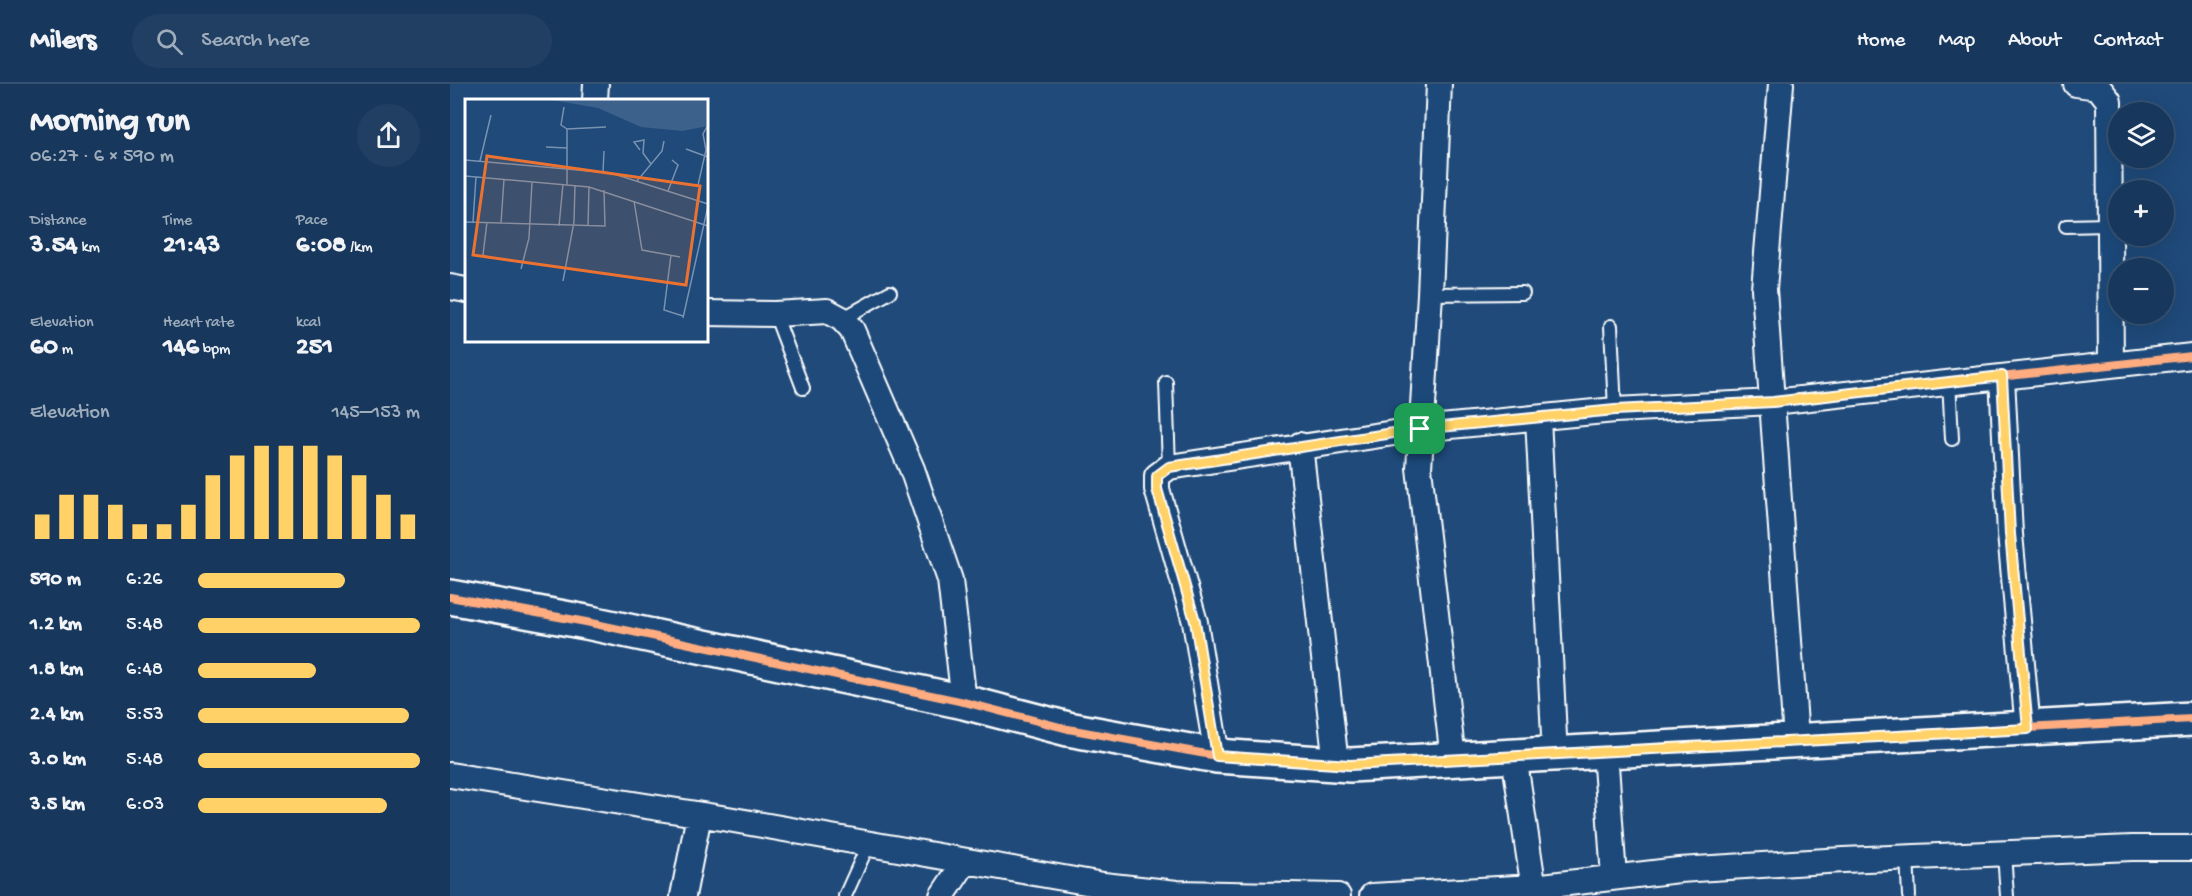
<!DOCTYPE html>
<meta charset="utf-8">
<style>
:root{--surface:#17385c;--page:#203f62;--text:#f1f3f6;--muted:#9eacbb;--line:#365272;--accent:#ffd166}
body{margin:0;font-family:"Gochi Hand",sans-serif;background:var(--page);color:var(--text);height:100vh;display:flex;flex-direction:column;font-size:22px;white-space:nowrap}
*{box-sizing:border-box;margin:0}
p{font-size:20px;color:var(--muted)}
.icon{flex:none;width:33px;height:33px;fill:none;stroke:currentColor;stroke-width:2;stroke-linecap:round;stroke-linejoin:round}
.map{position:relative;flex:1;overflow:hidden}
.details{display:flex;flex-direction:column;background:var(--surface);width:450px}
.details>*{flex:none}
.controls{position:absolute;left:1658px;top:18px;display:grid;gap:12px}
.controls a{display:grid;place-items:center;width:66px;height:66px;border-radius:50%;background:var(--surface);box-shadow:0 6px 24px #0002,0 0 0 2px var(--line);font-size:30px}
.pin{position:absolute;display:grid;place-items:center;width:51px;height:51px;color:#fff;margin:-26px;border-radius:12px;box-shadow:0 3px 9px #0006}
.round{display:grid;place-items:center;flex:none;width:63px;height:63px;border-radius:32px;background:var(--page)}
.summary{display:flex;align-items:center;justify-content:space-between;height:102px;padding:0 30px}
h1{font-size:33px;font-weight:700;line-height:45px}
.figures{display:grid;grid-template-columns:repeat(3,1fr);gap:9px;height:102px;padding:6px 30px}
.figures div{display:grid;align-content:center}
.figures b{font-size:26px;font-weight:700}
.figures small{font-size:16px;font-weight:400}
.figures p{font-size:16px}
.chart{height:168px;padding:12px 30px}
.chart p{display:flex;justify-content:space-between}
.chart svg{width:100%;height:108px;margin-top:6px;stroke:var(--accent);stroke-width:6}
ul{padding:0 30px;list-style:none;font-size:20px}
li{display:grid;grid-template-columns:96px 72px 1fr;align-items:center;height:45px}
li i{height:15px;border-radius:8px;background:var(--accent)}
header{display:flex;align-items:center;gap:36px;box-sizing:border-box;height:84px;padding:0 30px;background:var(--surface);border-bottom:2px solid var(--line)}
header strong{font-size:28px}
nav{display:flex;gap:33px;margin-inline-start:auto;font-size:21px}
.search{width:420px;height:54px;background:var(--page);display:flex;align-items:center;gap:15px;box-sizing:border-box;padding:0 21px;border-radius:33px;color:var(--muted);font-size:22px}
main{display:flex;flex:1;min-height:0}
.map>svg:first-child{display:block}
.lines{fill:none;stroke-linecap:round;stroke-linejoin:round}
.lane-casing{stroke:#fff;stroke-width:16}
.street-casing{stroke:#fff;stroke-width:28}
.secondary-casing{stroke:#fff;stroke-width:38}
.lane{stroke:#1f4a7a;stroke-width:12}
.street{stroke:#1f4a7a;stroke-width:24}
.secondary{stroke:#1f4a7a;stroke-width:33}
.cycleway-casing{stroke:#1f4a7a;stroke-width:11}
.cycleway{stroke:#ffac80;stroke-width:8}
.route-casing{stroke:#fff;stroke-width:12}
.route{stroke:#ffd166;stroke-width:8}
.inset-road{fill:none;stroke:#7992af;stroke-width:1.5}
.view{fill:#eb7230;fill-opacity:0.15;stroke:#eb7230;stroke-width:3}
.inset-edge{fill:none;stroke:#fff;stroke-width:3}
</style>
<header>
<strong>Milers</strong>
<div class="search"><svg class="icon" aria-label="search" viewBox="0 0 24 24"><circle cx="10" cy="10" r="6"/><path d="M15 15l6 6"/></svg>Search here</div>
<nav><a>Home</a><a>Map</a><a>About</a><a>Contact</a></nav>
</header>
<main>
<section class="details">
<div class="summary"><div><h1>Morning run</h1><p>06:27 · 6 × 590 m</p></div><a class="round"><svg class="icon" aria-label="share" viewBox="0 0 24 24"><path d="M12 15V3M7 8l5-5 5 5M5 13v7h14v-7"/></svg></a></div>
<div class="figures">
<div><p>Distance</p><b>3.54<small> km</small></b></div>
<div><p>Time</p><b>21:43</b></div>
<div><p>Pace</p><b>6:08<small> /km</small></b></div>
</div>
<div class="figures">
<div><p>Elevation</p><b>60<small> m</small></b></div>
<div><p>Heart rate</p><b>146<small> bpm</small></b></div>
<div><p>kcal</p><b>251</b></div>
</div>
<div class="chart"><p><span>Elevation</span>145–153 m</p>
<svg viewBox="0 0 160 44" preserveAspectRatio="none"><path d="M5 44V34M15 44V26M25 44V26M35 44V30M45 44V38M55 44V38M65 44V30M75 44V18M85 44V10M95 44V6M105 44V6M115 44V6M125 44V10M135 44V18M145 44V26M155 44V34"/></svg>
</div>
<ul>
<li><b>590 m</b>6:26<i style="width:66%"></i></li>
<li><b>1.2 km</b>5:48<i style="width:100%"></i></li>
<li><b>1.8 km</b>6:48<i style="width:53%"></i></li>
<li><b>2.4 km</b>5:53<i style="width:95%"></i></li>
<li><b>3.0 km</b>5:48<i style="width:100%"></i></li>
<li><b>3.5 km</b>6:03<i style="width:85%"></i></li>
</ul>
</section>
<div class="map">
<svg width="1742" height="812" viewBox="0 0 1742 812">
<rect width="100%" height="100%" fill="#1f4a7a"/>
<filter id="ink" filterUnits="userSpaceOnUse"><feTurbulence type="fractalNoise" baseFrequency=".0167" numOctaves="2"/><feDisplacementMap in="SourceGraphic" scale="12" xChannelSelector="R" yChannelSelector="G"/><feConvolveMatrix kernelMatrix="1 2 1 2 8 2 1 2 1" color-interpolation-filters="sRGB"/></filter>
<g filter="url(#ink)">
<g class="lines">
<g class="lane-casing">
<path id="lane" d="M1616 142 1658 141
M980 210 1073 209
M325 230 353 304
M392 235 440 208
M1161 242 1165 326
M1499 296 1502 355
M716 298 719 383
M1554 769 1557 812
M1457 772 1459 812
M395 812 418 761"/>
</g>
<g class="street-casing">
<path id="street" d="M989 0 980 210 969 384 1003 675
M1331 0 1314 205 1346 655
M1626 0 1648 3 1659 17 1661 281
M145 16 146 0
M0 203 16 206
M256 229 325 230 377 227 392 235 402 246 462 385 500 496 514 618
M1552 293 1560 450 1578 645
M1088 334 1104 652 1101 670
M850 361 886 680
M1155 667 1164 793
M767 672 745 538 707 405V392L719 383 970 345 1165 326 1323 318 1742 272
M1064 672 1085 812
M0 691 278 735 653 801 727 809 888 812
M233 812 249 731
M492 812 514 779
M922 812 1084 803 1229 786 1393 776 1682 764H1742"/>
</g>
<g class="secondary-casing">
<path id="secondary" d="M0 513 136 538 514 618 618 645 767 672 900 681 1742 635"/>
</g>
<use href="#lane" class="lane"/>
<use href="#street" class="street"/>
<use href="#secondary" class="secondary"/>
<g class="cycleway-casing">
<path id="cycleway" d="M0 513 136 538 514 618 618 645 767 672 900 681 1742 635
M767 672 745 538 707 405V392L719 383 970 345 1165 326 1323 318 1742 272"/>
</g>
<use href="#cycleway" class="cycleway"/>
</g>
</g>
<g class="lines" filter="url(#ink)">
<g class="route-casing">
<path id="route" d="M1552 292 1560 450 1578 645 900 681 767 672 745 537 707 405V392L719 383 970 345 1165 326 1323 318Z"/>
</g>
<use href="#route" class="route"/>
</g>
<g transform="translate(15 15)">
<rect width="243" height="243" fill="#1f4a7a"/>
<path d="M87 1H243V27L217 32 176 28 133 9Z" fill="#3c618b"/>
<path class="inset-road" d="M99 8 96 26 102 30M81 48 102 49M221 50 243 58M175 51 169 43 179 41 178 54 186 65M0 61 146 74 243 105M15 62 26 16M138 73 139 52M0 77 124 88 243 127M172 82 197 52 199 42M102 86V30L141 28M233 86 241 51 238 35 243 26M203 92 213 66 207 61M169 102 177 151 215 158M0 123 140 127 139 91M8 123 11 78M22 123 18 156 25 159M36 124 39 80M94 127 98 85M123 127 124 88M206 156 199 211 218 217M56 170 64 139 67 83M98 182 109 123 110 86M218 219 243 107"/>
<path class="view" d="M22 57 235 87 221 186 8 156Z"/>
<rect width="243" height="243" class="inset-edge"/>
</g>
</svg>
<div class="controls">
<a><svg class="icon" aria-label="layers" viewBox="0 0 24 24"><path d="M12 4l9 5-9 5-9-5zM3 14l9 5 9-5"/></svg></a>
<a>+</a>
<a>−</a>
</div>
<div class="pin" style="left:970px;top:345px;background:#1e9e55"><svg class="icon" aria-label="arrive" viewBox="0 0 24 24"><path d="M6 21V4h12l-3 4 3 4H6"/></svg></div>
</div>
</main>
